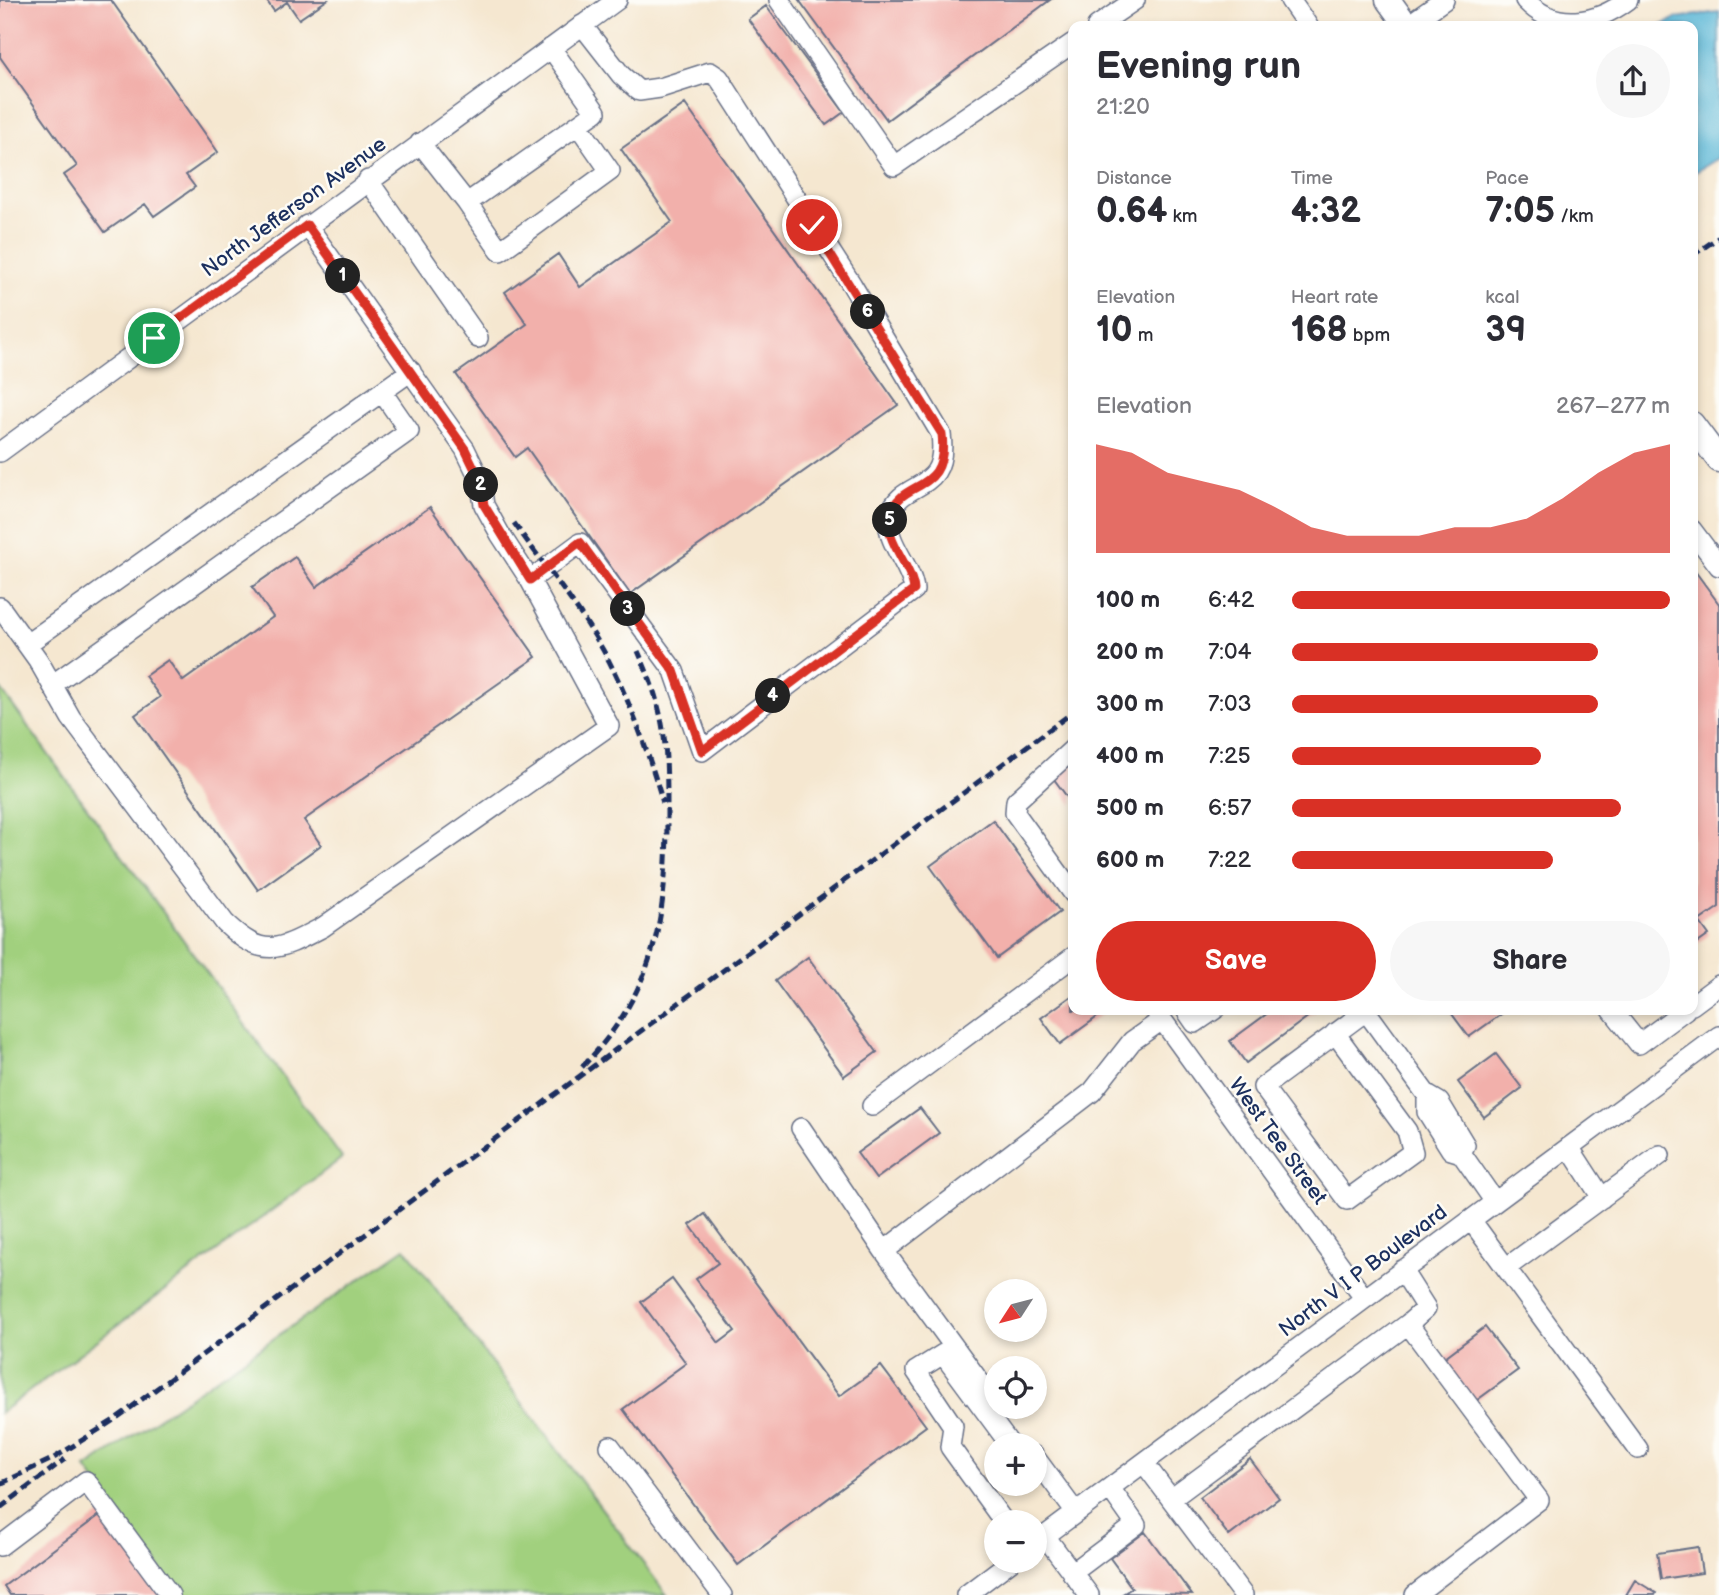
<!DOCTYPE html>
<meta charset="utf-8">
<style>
:root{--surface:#fff;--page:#f7f7f7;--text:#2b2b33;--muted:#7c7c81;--accent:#d93025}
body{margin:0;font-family:"Balsamiq Sans",sans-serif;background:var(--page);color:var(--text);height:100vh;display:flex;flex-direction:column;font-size:26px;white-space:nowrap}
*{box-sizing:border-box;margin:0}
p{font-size:23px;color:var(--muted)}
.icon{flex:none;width:38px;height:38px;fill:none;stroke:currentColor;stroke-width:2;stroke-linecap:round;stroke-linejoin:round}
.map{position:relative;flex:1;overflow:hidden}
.sheet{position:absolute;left:1068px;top:21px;width:630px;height:994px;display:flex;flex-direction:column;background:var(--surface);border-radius:14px;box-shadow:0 4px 10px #0003}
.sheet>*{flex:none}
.needle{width:46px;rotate:234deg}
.fabs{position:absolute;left:984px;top:1279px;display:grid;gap:14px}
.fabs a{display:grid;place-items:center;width:63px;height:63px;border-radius:50%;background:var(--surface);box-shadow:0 4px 10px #0003;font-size:35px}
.pin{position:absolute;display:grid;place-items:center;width:60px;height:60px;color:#fff;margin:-30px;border:4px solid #fff;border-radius:50%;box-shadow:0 2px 7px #0007}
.km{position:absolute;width:35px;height:35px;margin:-18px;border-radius:50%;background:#222;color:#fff;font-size:19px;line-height:35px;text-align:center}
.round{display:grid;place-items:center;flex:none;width:74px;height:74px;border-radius:37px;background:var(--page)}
.summary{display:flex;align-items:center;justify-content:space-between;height:119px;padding:0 28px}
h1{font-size:38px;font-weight:700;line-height:52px}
.metrics{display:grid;grid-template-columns:repeat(3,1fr);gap:10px;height:119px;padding:7px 28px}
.metrics div{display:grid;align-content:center}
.metrics b{font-size:35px;font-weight:700}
.metrics small{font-size:19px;font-weight:400}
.metrics p{font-size:19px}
.chart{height:196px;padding:14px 28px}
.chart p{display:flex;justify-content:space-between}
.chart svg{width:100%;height:126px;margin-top:7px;fill:var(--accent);opacity:.7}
.cta{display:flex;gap:14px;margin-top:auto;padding:14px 28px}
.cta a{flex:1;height:80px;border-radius:42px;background:var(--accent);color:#fff;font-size:28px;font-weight:700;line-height:80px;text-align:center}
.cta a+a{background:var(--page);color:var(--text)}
ul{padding:0 28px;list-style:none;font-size:23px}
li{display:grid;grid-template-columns:112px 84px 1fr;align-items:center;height:52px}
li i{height:18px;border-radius:9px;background:var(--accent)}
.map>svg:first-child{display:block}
.green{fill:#a1d07e;stroke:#5e806e;stroke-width:2}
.water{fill:#57b5d5;stroke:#39729a;stroke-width:2}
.building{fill:#f2b0ab}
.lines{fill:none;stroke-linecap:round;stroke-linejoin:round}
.minor-casing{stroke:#676f86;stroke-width:22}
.major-casing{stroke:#676f86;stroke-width:27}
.minor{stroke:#fff;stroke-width:19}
.major{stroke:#fff;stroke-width:24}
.rail{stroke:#1b2f5e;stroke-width:5;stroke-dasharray:10 5;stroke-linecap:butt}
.route-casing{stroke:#fff;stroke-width:14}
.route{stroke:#d93025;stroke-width:9}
.labels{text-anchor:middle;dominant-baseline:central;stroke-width:5;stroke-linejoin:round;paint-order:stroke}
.street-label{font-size:21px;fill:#1b2f5e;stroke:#fdfcf7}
</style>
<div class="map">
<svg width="1719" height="1595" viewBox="0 0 1719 1595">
<rect width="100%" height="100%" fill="#fdfcf7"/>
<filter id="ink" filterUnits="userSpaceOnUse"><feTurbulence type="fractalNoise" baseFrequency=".0143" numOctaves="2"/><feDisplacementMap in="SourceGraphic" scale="14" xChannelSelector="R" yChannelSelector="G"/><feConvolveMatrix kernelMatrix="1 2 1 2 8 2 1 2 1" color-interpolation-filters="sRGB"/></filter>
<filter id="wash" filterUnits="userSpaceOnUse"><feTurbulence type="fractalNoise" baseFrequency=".00686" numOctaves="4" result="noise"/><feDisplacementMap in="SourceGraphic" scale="28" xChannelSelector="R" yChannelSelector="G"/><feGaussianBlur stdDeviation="1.57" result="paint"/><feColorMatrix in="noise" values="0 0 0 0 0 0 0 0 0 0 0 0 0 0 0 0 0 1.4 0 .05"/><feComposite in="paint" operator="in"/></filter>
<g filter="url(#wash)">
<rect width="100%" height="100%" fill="#f5e7d0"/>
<path class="green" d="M0 688 342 1158 0 1413Z
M405 1248 667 1595H180L86 1468Z"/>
<path class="water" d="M1719 12V158L1692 174V26H1661L1676 18Z"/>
<g id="blocks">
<path class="building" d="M0 0H111L218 152 186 175 195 187 154 216 145 204 105 232 64 175 77 166 0 57Z
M266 0H327L299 19 287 2 274 11Z
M799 0H1050L887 120Z
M766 6 844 112 826 125 748 19Z
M685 104 898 405 630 594 527 448 515 457 456 374 527 324 505 292 558 254 580 287 672 222 621 149Z
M430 507 536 657 304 820 321 845 258 890 135 715 160 697 145 676 168 660 183 681 273 617 252 587 295 557 316 587Z
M1692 567 1719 604V907L1699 921 1709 935 1692 947Z
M1073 760V805L1051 775Z
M993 820 1060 912 997 958 930 866Z
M808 957 877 1052 844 1076 775 981Z
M1073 995V1010H1107L1060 1044 1041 1018Z
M1272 1010H1317L1246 1063 1230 1041Z
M1449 1010H1507L1469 1037Z
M1496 1054 1522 1088 1484 1117 1458 1082Z
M920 1108 939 1133 876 1179 857 1153Z
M705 1214 839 1396 881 1366 926 1426 738 1565 623 1409 686 1363 641 1302 672 1279 719 1343 735 1331 696 1279 718 1263 690 1225Z
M1485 1327 1518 1370 1473 1403 1441 1360Z
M1250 1459 1279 1498 1229 1536 1200 1497Z
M104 1512 166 1595H10L4 1586Z
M1145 1532 1192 1595 1124 1593 1132 1588 1110 1558Z
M1698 1547 1702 1573 1661 1579 1657 1553Z
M1635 1580 1656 1593 1655 1595H1626Z"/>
</g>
</g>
<g filter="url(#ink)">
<use href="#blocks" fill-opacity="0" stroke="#676f86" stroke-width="2"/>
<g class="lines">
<g class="minor-casing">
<path id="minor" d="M779 0 894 166 1073 43
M1290 0 1308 26
M1525 0C1555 32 1596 24 1628 0
M1097 26 1135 0
M1407 26 1444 0
M420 143 467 203 596 112 551 48
M368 180 478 338
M467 203 500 251 610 171 578 125
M0 452 617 0
M1692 530 1719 566
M530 580 580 543 674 671 702 751 914 590C912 565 882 540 890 514 902 477 949 496 941 434L852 285 719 78 710 72 660 88 639 91 621 75 582 25
M0 607 38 660 71 718 225 923C264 960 279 950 323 927L609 726 530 580 500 534 484 505 480 480 465 449 307 225
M27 644 411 371
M52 685 409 431 382 392
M1073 749 1016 801 1015 813 1073 893
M1692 1005 1719 985
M1155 1010 1364 1298
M1186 1010 1195 1023 1214 1010
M1612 1010 1639 1044 1685 1010
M1335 1033 1407 1131 1413 1152 1347 1200 1263 1087 1366 1011 1427 1095
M872 1106 1073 957
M801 1128 884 1251
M1569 1147 1602 1198
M1461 1153 1465 1145 1439 1102 1427 1095V1112L1451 1150 1461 1153 1495 1202
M1471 1220 1638 1449
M1506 1268 1660 1155
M1402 1270 1426 1308 1408 1324 1539 1500 1415 1595
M996 1404 884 1251 1092 1092 1132 1041 1162 1020
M610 1446 722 1595
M1034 1456 1076 1513
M1144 1463 1243 1595
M1171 1499 1408 1324
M1004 1522 950 1447 953 1426 916 1371 943 1354 1011 1446
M1045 1536 1089 1595
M1034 1544 1719 1036
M0 1546 86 1481 170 1595
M1072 1573 1136 1525 1110 1488
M966 1595 1011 1561"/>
</g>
<g class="major-casing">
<path id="major" d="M1388 0 1407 26
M1692 424 1719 460"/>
</g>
<use href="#minor" class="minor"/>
<use href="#major" class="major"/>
<path class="rail" d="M1692 256 1719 237
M514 523C546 568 583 612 609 661 632 706 649 755 663 803
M582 1067C655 992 667 917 667 817 667 748 667 715 638 651
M0 1484 54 1458 114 1420 1073 712
M0 1508 65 1459"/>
</g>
</g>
<g class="lines" filter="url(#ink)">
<g class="route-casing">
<path id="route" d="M154 338 307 225 465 449 480 480 484 505 530 580 580 542 674 671 702 751 914 590C912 565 882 540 890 514 902 477 949 496 942 434L812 225"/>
</g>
<use href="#route" class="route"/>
</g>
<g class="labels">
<g class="street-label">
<text transform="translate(294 207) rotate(-36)">North Jefferson Avenue</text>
<text transform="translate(1278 1141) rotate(54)">West Tee Street</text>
<text transform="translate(1363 1271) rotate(-37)">North V I P Boulevard</text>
</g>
</g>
</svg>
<div class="fabs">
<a><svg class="needle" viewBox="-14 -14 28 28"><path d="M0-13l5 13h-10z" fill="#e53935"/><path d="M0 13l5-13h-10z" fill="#7c7c81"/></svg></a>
<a><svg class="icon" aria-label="locate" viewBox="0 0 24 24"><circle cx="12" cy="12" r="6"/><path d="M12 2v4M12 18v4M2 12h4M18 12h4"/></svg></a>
<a>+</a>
<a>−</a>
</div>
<div class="pin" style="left:154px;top:338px;background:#1e9e55"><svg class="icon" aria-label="arrive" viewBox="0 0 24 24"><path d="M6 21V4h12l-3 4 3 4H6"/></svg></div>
<div class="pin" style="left:812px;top:225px;background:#d93025"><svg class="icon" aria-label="check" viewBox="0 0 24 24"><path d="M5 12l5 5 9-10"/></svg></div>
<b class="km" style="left:343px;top:276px">1</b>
<b class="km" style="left:481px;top:485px">2</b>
<b class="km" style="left:628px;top:609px">3</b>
<b class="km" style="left:773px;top:696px">4</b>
<b class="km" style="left:890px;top:520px">5</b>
<b class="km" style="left:868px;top:312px">6</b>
<section class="sheet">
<div class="summary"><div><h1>Evening run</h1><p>21:20</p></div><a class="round"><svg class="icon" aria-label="share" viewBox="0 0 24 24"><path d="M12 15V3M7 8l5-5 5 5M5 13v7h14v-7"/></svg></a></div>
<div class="metrics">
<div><p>Distance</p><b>0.64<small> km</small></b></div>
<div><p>Time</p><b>4:32</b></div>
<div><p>Pace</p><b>7:05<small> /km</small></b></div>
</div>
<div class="metrics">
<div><p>Elevation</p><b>10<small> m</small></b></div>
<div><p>Heart rate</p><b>168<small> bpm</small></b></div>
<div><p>kcal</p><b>39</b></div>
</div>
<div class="chart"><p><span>Elevation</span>267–277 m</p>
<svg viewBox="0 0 160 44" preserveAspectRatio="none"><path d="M0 44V6L10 9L20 16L30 19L40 22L50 28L60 35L70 38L80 38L90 38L100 35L110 35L120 32L130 25L140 16L150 9L160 6V44z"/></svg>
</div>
<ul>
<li><b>100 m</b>6:42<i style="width:100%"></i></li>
<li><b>200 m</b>7:04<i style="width:81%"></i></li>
<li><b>300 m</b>7:03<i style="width:81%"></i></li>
<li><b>400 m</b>7:25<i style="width:66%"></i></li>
<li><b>500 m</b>6:57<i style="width:87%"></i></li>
<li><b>600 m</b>7:22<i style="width:69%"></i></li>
</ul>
<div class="cta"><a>Save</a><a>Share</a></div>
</section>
</div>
